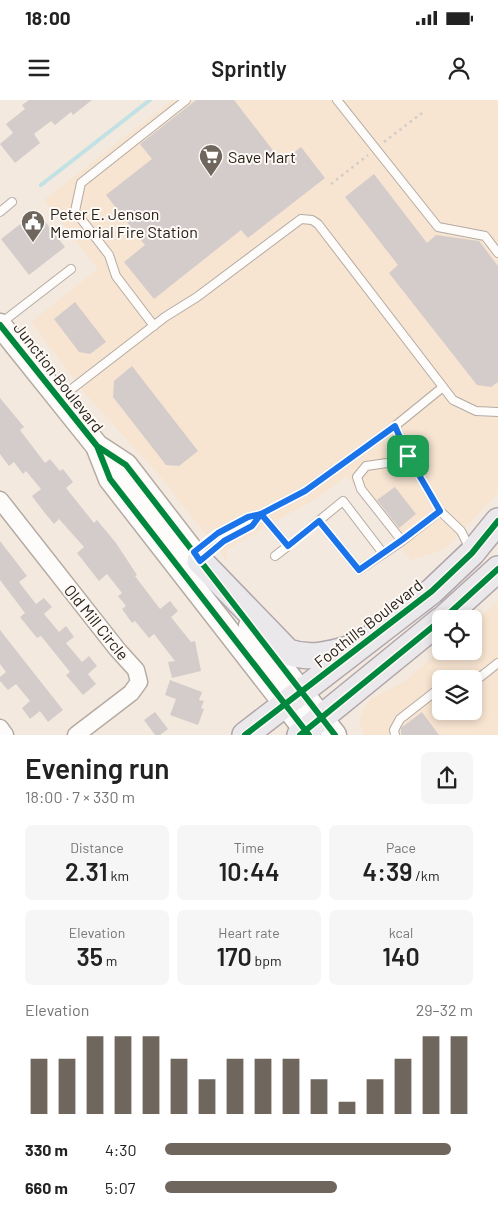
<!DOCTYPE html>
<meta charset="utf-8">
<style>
:root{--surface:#fff;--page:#f6f6f6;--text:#222;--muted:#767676;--accent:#6f665e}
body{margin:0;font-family:Barlow,sans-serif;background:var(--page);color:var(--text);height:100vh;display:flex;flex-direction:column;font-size:19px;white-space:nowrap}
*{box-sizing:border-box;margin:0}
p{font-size:16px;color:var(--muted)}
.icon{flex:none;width:28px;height:28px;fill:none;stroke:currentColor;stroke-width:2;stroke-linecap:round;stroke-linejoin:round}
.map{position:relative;height:635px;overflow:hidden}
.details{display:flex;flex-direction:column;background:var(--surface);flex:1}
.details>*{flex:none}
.fabs{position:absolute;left:432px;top:510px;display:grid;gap:10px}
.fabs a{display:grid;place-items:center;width:50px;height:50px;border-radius:8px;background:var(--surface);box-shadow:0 2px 8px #0003;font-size:25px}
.pin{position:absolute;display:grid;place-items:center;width:42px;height:42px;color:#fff;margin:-21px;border-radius:10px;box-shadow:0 2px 8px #0006}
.round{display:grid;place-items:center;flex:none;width:52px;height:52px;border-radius:8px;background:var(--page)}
.headline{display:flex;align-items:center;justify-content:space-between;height:85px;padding:0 25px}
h1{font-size:28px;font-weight:600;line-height:38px}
.stats{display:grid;grid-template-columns:repeat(3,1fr);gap:8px;height:85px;padding:5px 25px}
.stats div{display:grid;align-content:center;border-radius:8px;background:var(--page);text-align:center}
.stats b{font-size:25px;font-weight:600}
.stats small{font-size:14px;font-weight:400}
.stats p{font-size:14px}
.chart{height:140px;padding:10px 25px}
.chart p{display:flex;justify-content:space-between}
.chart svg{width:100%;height:90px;margin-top:5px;stroke:var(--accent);stroke-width:6}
ul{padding:0 25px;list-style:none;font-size:16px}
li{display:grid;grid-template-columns:80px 60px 1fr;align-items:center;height:38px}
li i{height:12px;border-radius:6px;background:var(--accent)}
.status{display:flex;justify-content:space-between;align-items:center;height:35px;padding:0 25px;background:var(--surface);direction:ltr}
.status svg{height:14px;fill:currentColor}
header{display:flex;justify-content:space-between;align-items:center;height:65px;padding:0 25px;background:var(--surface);font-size:22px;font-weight:600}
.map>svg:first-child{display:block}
.built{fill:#f7e4d1;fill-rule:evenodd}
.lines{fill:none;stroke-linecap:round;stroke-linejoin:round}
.stream{stroke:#c2e1e4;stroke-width:4}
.building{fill:#d4cccb}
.service-casing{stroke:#b4aba3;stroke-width:10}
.minor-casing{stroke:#b4aba3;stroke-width:19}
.secondary-casing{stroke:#b4aba3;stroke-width:25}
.primary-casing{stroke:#aea6ab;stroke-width:28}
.path{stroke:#d1cdc9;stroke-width:2.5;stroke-dasharray:2.5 4;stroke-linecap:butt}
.service{stroke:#fdfcfa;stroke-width:8}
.minor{stroke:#fdfcfa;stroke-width:16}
.secondary{stroke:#fdfcfa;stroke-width:22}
.primary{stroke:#ebe8ec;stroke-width:25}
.cycleway-casing{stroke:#fdf9f5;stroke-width:9}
.cycleway{stroke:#00873e;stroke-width:6}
.route-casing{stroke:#fff;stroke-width:10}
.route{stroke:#1a73e8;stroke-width:6}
.labels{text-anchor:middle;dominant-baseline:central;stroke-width:4;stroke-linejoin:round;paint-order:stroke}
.poi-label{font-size:16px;fill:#282019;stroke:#fdf9f5;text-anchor:start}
.street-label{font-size:16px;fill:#282019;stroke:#fdf9f5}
</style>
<div class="status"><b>18:00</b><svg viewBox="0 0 49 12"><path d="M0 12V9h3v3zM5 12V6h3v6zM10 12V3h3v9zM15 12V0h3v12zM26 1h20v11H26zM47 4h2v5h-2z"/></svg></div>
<header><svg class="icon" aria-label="menu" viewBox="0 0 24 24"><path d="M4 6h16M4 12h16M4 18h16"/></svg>Sprintly<svg class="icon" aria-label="person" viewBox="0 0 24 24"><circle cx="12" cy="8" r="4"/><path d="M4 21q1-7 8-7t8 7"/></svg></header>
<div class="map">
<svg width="498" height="635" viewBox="0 0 498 635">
<rect width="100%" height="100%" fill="#f4e9de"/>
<path class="built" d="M173 0H498V393L445 449 411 460 347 376 317 398 229 448 226 453 227 461 160 376 89 298 31 222 98 169 44 100Z
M498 501V635H364L359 622 365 606 371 599 405 581 441 550 474 551V523ZM441 579H474V611H441Z"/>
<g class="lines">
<path class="stream" d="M41 85 150 0"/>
</g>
<path class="building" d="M29 0H92L73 15 71 12 55 25 51 21 34 34 40 43 15 63 0 44 13 33 6 24 25 9 22 5Z
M196 0H234L282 62 301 47 325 78 248 138 241 130 154 199 124 162 145 145 106 95 152 59 140 44Z
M374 74 427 143 436 135 479 141 498 166V282L491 287 477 285 389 173 398 165 345 97Z
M37 111 65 147 29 175 1 139Z
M75 202 106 242 90 254 79 252 54 219Z
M132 266 198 351 179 366 166 365 113 297 114 281Z
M0 298 24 327 20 330 45 363 50 359 60 371 63 369 73 382 66 388 94 423 97 420 116 443 137 475 135 476 160 509 170 501 178 511 171 517 191 542 195 541 201 571 172 578 168 562 175 561 154 534 149 538 135 521 132 523 122 509 126 506 118 496 122 493 107 474 99 481 77 453 84 447 59 419 54 424 44 412 32 396 41 389 26 371 23 374 14 362 9 366 0 354Z
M395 387 416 414 399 428 377 400Z
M0 441 27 476 19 482 36 504 44 498 52 507 44 514 59 532 66 526 74 537 66 543 82 562 89 556 97 566 88 574 96 584 83 595 66 575 70 572 41 536 37 538 20 517 25 513 0 480Z
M0 530 63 610 48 622 40 611 30 619 22 608 30 601 16 584 8 590 0 581V577L6 572 0 564Z
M170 580 202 592 199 600 204 601 201 608 204 609 198 625 170 615 176 599 165 595Z
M155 612 168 629 160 635H155L144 620Z
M422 612 439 635H401V628Z"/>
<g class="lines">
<g class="service-casing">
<path id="service" d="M337 0 438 127 485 136 498 153
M0 112 12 102
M1 223 71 169
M154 226 116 176 109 155 75 111 81 83 186 0
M60 298 165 217 197 197 301 119 312 120 318 124 453 300 476 311 498 312
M395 326 408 356 440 411 461 431 470 449
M408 356 394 362 366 366 357 377 361 389 402 441 440 411
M261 414 288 446 275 456
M319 421 359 470 402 441
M288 446 343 401 382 452
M196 451 218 433 248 417 261 414 305 391 395 326 443 287
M201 459 224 441 253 425 261 414
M454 579H458
M474 582 498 563
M395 635 394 630 400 619 441 587"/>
</g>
<g class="minor-casing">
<path id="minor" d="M0 400 117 549 136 570 139 582 131 593 76 635
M0 628 5 635"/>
</g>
<g class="secondary-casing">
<path id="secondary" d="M0 225 97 346 110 379 309 635
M97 346 126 365 211 475
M250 526 335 635"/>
</g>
<g class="primary-casing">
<path id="primary" d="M200 461 288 552C313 560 327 554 352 548
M443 519 498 469
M245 635 432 491 472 453 498 421
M300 635 441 520"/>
</g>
<path class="path" d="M384 42 422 13
M331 84 368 55"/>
<use href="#service" class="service"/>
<use href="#minor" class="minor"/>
<use href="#secondary" class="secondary"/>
<use href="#primary" class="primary"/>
<g class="cycleway-casing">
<path id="cycleway" d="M0 225 97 346 110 379 309 635
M97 346 126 365 335 635
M443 519 498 469
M245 635 432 491 472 453 498 421
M300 635 441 520"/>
</g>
<use href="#cycleway" class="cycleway"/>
</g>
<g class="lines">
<g class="route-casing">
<path id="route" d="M408 356 395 326 305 391 261 414 248 417 218 433 194 452 200 461 224 441 252 426 261 414 288 446 319 421 359 470 402 440 440 411 408 356"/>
</g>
<use href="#route" class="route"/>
</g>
<defs>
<g id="supermarket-pin" transform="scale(1.25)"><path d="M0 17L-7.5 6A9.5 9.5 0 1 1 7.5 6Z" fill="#6f665e" stroke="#fdf9f5"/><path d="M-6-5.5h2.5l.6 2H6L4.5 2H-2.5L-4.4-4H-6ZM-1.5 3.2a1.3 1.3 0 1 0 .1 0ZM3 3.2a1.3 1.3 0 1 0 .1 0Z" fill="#fff"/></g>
<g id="civic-pin" transform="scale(1.25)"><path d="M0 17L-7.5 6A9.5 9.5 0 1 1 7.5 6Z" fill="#6f665e" stroke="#fdf9f5"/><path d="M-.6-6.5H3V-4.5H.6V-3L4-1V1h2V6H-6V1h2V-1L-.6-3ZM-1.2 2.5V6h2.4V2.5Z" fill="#fff"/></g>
</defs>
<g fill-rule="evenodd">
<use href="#supermarket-pin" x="211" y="56"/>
<use href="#civic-pin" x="33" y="122"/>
</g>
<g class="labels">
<g class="poi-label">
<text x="228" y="56">Save Mart</text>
<text x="50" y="113">Peter E. Jenson<tspan x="50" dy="18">Memorial Fire Station</tspan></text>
</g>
<g class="street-label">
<text transform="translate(59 277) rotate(52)">Junction Boulevard</text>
<text transform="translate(97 522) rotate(51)">Old Mill Circle</text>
<text transform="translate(368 523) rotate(-38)">Foothills Boulevard</text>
</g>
</g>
</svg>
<div class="fabs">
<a><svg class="icon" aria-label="locate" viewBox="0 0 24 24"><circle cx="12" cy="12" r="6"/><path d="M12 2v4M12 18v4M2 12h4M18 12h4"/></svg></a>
<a><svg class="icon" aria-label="layers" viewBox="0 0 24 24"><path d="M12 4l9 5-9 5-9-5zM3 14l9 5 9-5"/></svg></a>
</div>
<div class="pin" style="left:408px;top:356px;background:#1e9e55"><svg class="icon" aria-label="arrive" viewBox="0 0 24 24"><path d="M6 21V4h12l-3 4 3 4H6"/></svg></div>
</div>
<section class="details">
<div class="headline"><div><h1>Evening run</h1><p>18:00 · 7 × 330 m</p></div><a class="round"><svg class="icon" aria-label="share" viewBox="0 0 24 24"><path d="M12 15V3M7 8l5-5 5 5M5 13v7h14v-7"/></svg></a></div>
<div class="stats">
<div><p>Distance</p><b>2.31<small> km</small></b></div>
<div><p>Time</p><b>10:44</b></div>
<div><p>Pace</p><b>4:39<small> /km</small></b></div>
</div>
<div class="stats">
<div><p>Elevation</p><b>35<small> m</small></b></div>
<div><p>Heart rate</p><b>170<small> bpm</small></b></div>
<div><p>kcal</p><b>140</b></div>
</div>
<div class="chart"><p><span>Elevation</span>29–32 m</p>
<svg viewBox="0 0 160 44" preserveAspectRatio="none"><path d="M5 44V17M15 44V17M25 44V6M35 44V6M45 44V6M55 44V17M65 44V27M75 44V17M85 44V17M95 44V17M105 44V27M115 44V38M125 44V27M135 44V17M145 44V6M155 44V6"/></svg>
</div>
<ul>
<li><b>330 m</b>4:30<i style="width:93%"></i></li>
<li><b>660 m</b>5:07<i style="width:56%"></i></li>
</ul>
</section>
